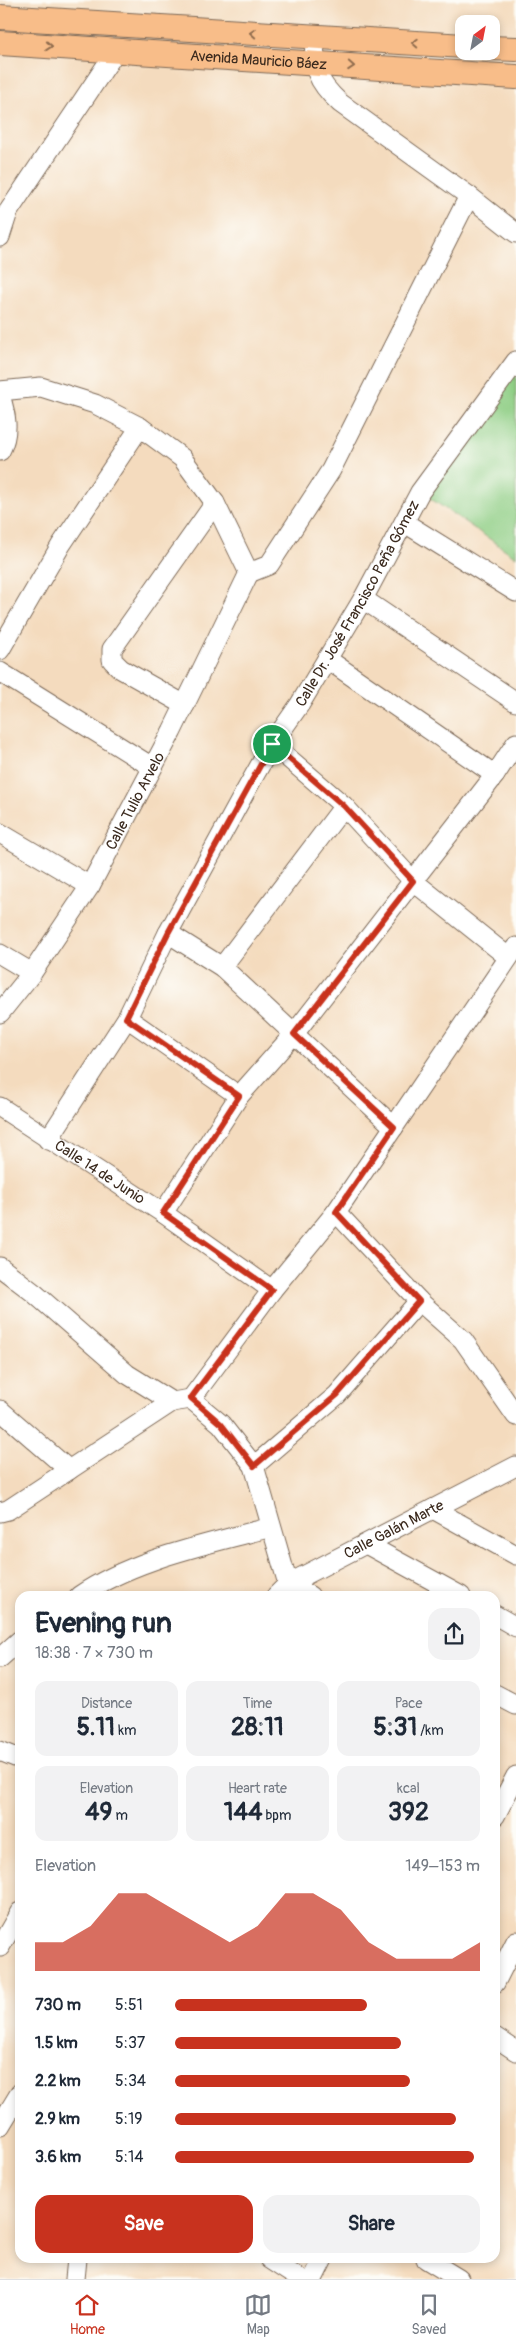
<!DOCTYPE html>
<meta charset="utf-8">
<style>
:root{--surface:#fff;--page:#f2f2f3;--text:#1f2937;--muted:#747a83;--line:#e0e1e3;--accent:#c8321e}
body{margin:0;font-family:Pangolin,sans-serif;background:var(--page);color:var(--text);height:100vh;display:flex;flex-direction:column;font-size:19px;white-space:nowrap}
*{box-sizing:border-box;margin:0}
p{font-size:16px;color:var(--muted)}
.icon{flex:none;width:28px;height:28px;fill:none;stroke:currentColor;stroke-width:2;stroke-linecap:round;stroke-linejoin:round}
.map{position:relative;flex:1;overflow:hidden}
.side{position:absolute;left:15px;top:1591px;width:485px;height:672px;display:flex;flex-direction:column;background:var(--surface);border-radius:15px;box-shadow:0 2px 8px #0003}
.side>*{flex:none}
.needle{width:32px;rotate:32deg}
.fabs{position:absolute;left:455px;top:15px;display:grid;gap:10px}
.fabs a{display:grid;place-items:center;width:45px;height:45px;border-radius:10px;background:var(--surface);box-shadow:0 2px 8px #0003;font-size:25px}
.pin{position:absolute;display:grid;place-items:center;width:42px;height:42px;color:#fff;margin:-21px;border:2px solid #fff;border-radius:50%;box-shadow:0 1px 5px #0007}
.round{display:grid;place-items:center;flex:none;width:52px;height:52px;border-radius:15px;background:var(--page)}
.overview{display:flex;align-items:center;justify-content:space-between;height:85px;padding:0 20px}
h1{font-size:28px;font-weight:700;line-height:38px}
.figures{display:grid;grid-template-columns:repeat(3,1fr);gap:8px;height:85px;padding:5px 20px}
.figures div{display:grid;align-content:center;border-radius:12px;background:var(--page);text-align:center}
.figures b{font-size:25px;font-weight:700}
.figures small{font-size:14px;font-weight:400}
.figures p{font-size:14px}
.chart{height:140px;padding:10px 20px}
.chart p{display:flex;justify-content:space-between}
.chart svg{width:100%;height:90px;margin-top:5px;fill:var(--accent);opacity:.7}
.button{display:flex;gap:10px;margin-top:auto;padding:10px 20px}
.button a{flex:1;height:58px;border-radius:15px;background:var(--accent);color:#fff;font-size:20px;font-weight:700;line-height:58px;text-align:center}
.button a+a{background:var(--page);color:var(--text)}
ul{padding:0 20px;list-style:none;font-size:16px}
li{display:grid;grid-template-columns:80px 60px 1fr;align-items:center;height:38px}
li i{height:12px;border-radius:6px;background:var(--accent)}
.dock{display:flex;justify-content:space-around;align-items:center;height:70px;border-top:1px solid var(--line);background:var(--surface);font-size:14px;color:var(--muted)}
.dock a{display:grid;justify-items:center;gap:2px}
.dock .active{color:var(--accent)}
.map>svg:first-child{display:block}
.green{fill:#8ece84;stroke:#647c51}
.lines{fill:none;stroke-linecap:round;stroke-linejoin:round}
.minor-casing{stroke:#7c6856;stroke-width:21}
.major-casing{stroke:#7c6856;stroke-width:26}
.minor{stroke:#fff;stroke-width:19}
.major{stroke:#f8bd89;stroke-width:24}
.oneway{stroke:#906c4e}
.route-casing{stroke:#fff;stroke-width:10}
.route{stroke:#c8321e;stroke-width:6}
.labels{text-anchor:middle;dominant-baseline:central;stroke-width:4.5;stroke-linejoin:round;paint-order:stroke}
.street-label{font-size:15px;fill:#3b2a1e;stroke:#fdfcf7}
</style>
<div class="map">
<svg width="516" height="2279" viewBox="0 0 516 2279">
<rect width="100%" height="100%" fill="#fdfcf7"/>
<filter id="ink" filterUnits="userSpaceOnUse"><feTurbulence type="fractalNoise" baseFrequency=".02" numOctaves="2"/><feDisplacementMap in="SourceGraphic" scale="10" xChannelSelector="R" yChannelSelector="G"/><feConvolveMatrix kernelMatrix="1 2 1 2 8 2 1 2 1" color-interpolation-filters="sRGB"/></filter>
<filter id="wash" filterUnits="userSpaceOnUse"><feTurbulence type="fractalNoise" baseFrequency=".0096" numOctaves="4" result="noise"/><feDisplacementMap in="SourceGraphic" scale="20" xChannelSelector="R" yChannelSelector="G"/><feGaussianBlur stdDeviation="1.12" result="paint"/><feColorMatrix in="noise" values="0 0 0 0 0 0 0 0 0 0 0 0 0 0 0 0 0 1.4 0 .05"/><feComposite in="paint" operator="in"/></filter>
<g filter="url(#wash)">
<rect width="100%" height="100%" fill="#f4dbbe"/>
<path class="green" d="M516 374V557L418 490Z"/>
</g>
<g filter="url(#ink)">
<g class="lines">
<g class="minor-casing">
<g id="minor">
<path d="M315 37C313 69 316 81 340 103L469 196 516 233"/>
<path d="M0 237 8 212 116 51"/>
<path d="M0 391 41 387 95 404 140 427 182 458 215 503 249 573"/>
<path d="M0 395C6 414 10 432 0 451"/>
<path d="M405 523 516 592"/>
<path d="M249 573 269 565 331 470 469 196"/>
<path d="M363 599 516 702"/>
<path d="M0 650 61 545 140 427"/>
<path d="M327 659 495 775"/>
<path d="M0 672 152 767"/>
<path d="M185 705 121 669 112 660V649L215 503"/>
<path d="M272 744 344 806 413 881 508 957"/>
<path d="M0 833 90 886"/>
<path d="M168 933 222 967 394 1127"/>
<path d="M0 954 32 973"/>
<path d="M222 967 344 806"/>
<path id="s1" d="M0 1013 32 973 90 886 172 731 249 573"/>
<path d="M127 1018 239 1096"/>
<path id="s2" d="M0 1107 163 1213 272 1290"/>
<path id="s3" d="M48 1140 127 1018 168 933 245 792 272 744 300 704 363 599 420 492 516 361"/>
<path d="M336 1212 419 1301 463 1340 516 1416"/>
<path d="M163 1213 239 1096 294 1034 495 775 516 743"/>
<path d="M0 1267 34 1293 127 1374 172 1402 191 1399 221 1424 254 1466 288 1584 310 1596"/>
<path d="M191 1399 272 1290 336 1212 516 947"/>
<path d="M0 1410 69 1470"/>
<path d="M254 1466 337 1395 419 1301"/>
<path d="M433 1509 516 1555"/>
<path d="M0 1512 8 1510 172 1402"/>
<path d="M366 1544 461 1596"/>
<path d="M79 1596C135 1558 206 1545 271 1527"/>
<path id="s4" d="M276 1596 288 1584 516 1466"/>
<path d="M495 1615 516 1627"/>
<path d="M0 1658 20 1640"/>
<path d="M495 1694 516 1705"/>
<path d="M0 1751 20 1759"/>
<path d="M495 1816 516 1776"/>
<path d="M0 1947 20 1912"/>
<path d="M495 1983 516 1941"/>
<path d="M495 2037 516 2051"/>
<path d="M0 2126 20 2093"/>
<path d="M269 2259 300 2279"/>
<path d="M426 2259 459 2279"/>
<path d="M75 2279 77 2259"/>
<path d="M313 2279 323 2259"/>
</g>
</g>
<g class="major-casing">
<g id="major">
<path d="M0 17 464 46"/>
<path id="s5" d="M0 43 516 77"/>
<path d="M491 48 516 49"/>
</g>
</g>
<use href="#minor" class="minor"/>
<use href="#major" class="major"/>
</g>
<defs><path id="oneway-chevron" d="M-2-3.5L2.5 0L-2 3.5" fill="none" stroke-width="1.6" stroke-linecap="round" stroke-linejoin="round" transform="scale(1.25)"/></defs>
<g class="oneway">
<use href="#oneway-chevron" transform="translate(253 33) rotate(-176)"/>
<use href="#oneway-chevron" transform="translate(415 43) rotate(-177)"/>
<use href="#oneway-chevron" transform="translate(49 46) rotate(4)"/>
<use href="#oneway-chevron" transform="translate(351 66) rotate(4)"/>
</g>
</g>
<g class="lines" filter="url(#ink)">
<g class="route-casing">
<path id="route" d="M272 744 344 806 413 881 294 1034 394 1127 336 1212 419 1301 337 1395 254 1466 221 1424 191 1398 272 1290 163 1213 239 1096 126 1018 168 933Z"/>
</g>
<use href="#route" class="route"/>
</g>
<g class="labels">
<g class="street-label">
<text stroke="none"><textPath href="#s5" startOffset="259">Avenida Mauricio Báez</textPath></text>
<text stroke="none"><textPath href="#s3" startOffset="620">Calle Dr. José Francisco Peña Gómez</textPath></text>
<text stroke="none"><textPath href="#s1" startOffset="252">Calle Tulio Arvelo</textPath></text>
<text stroke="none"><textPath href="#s2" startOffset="119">Calle 14 de Junio</textPath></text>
<text stroke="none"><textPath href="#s4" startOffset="136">Calle Galán Marte</textPath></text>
</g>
</g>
</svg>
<div class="fabs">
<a><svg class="needle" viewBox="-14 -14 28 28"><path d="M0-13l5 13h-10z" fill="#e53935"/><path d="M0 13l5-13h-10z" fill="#747a83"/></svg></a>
</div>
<div class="pin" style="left:272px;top:744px;background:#1e9e55"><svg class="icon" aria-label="arrive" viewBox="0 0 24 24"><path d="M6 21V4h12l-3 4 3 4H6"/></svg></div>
<section class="side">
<div class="overview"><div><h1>Evening run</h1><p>18:38 · 7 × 730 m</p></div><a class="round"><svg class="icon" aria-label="share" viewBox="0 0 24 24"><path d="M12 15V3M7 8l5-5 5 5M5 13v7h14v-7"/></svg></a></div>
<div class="figures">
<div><p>Distance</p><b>5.11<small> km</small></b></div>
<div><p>Time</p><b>28:11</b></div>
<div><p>Pace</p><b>5:31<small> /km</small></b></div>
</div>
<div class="figures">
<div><p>Elevation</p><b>49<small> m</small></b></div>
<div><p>Heart rate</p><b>144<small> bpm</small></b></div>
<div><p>kcal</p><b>392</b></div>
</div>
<div class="chart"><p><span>Elevation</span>149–153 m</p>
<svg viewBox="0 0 160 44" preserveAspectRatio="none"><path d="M0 44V30L10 30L20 22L30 6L40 6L50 14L60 22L70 30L80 22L90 6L100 6L110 14L120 30L130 38L140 38L150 38L160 30V44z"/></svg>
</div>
<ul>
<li><b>730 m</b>5:51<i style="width:63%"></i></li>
<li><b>1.5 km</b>5:37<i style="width:74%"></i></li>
<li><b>2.2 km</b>5:34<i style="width:77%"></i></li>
<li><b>2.9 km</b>5:19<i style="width:92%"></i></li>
<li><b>3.6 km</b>5:14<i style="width:98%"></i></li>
</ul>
<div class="button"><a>Save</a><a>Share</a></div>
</section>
</div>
<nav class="dock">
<a class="active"><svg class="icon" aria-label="home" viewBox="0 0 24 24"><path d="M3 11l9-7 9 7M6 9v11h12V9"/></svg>Home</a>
<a><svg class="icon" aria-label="map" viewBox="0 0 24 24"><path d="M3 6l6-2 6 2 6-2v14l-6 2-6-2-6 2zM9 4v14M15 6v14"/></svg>Map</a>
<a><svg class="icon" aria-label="saved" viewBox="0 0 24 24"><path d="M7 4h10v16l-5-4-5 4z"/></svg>Saved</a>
</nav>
